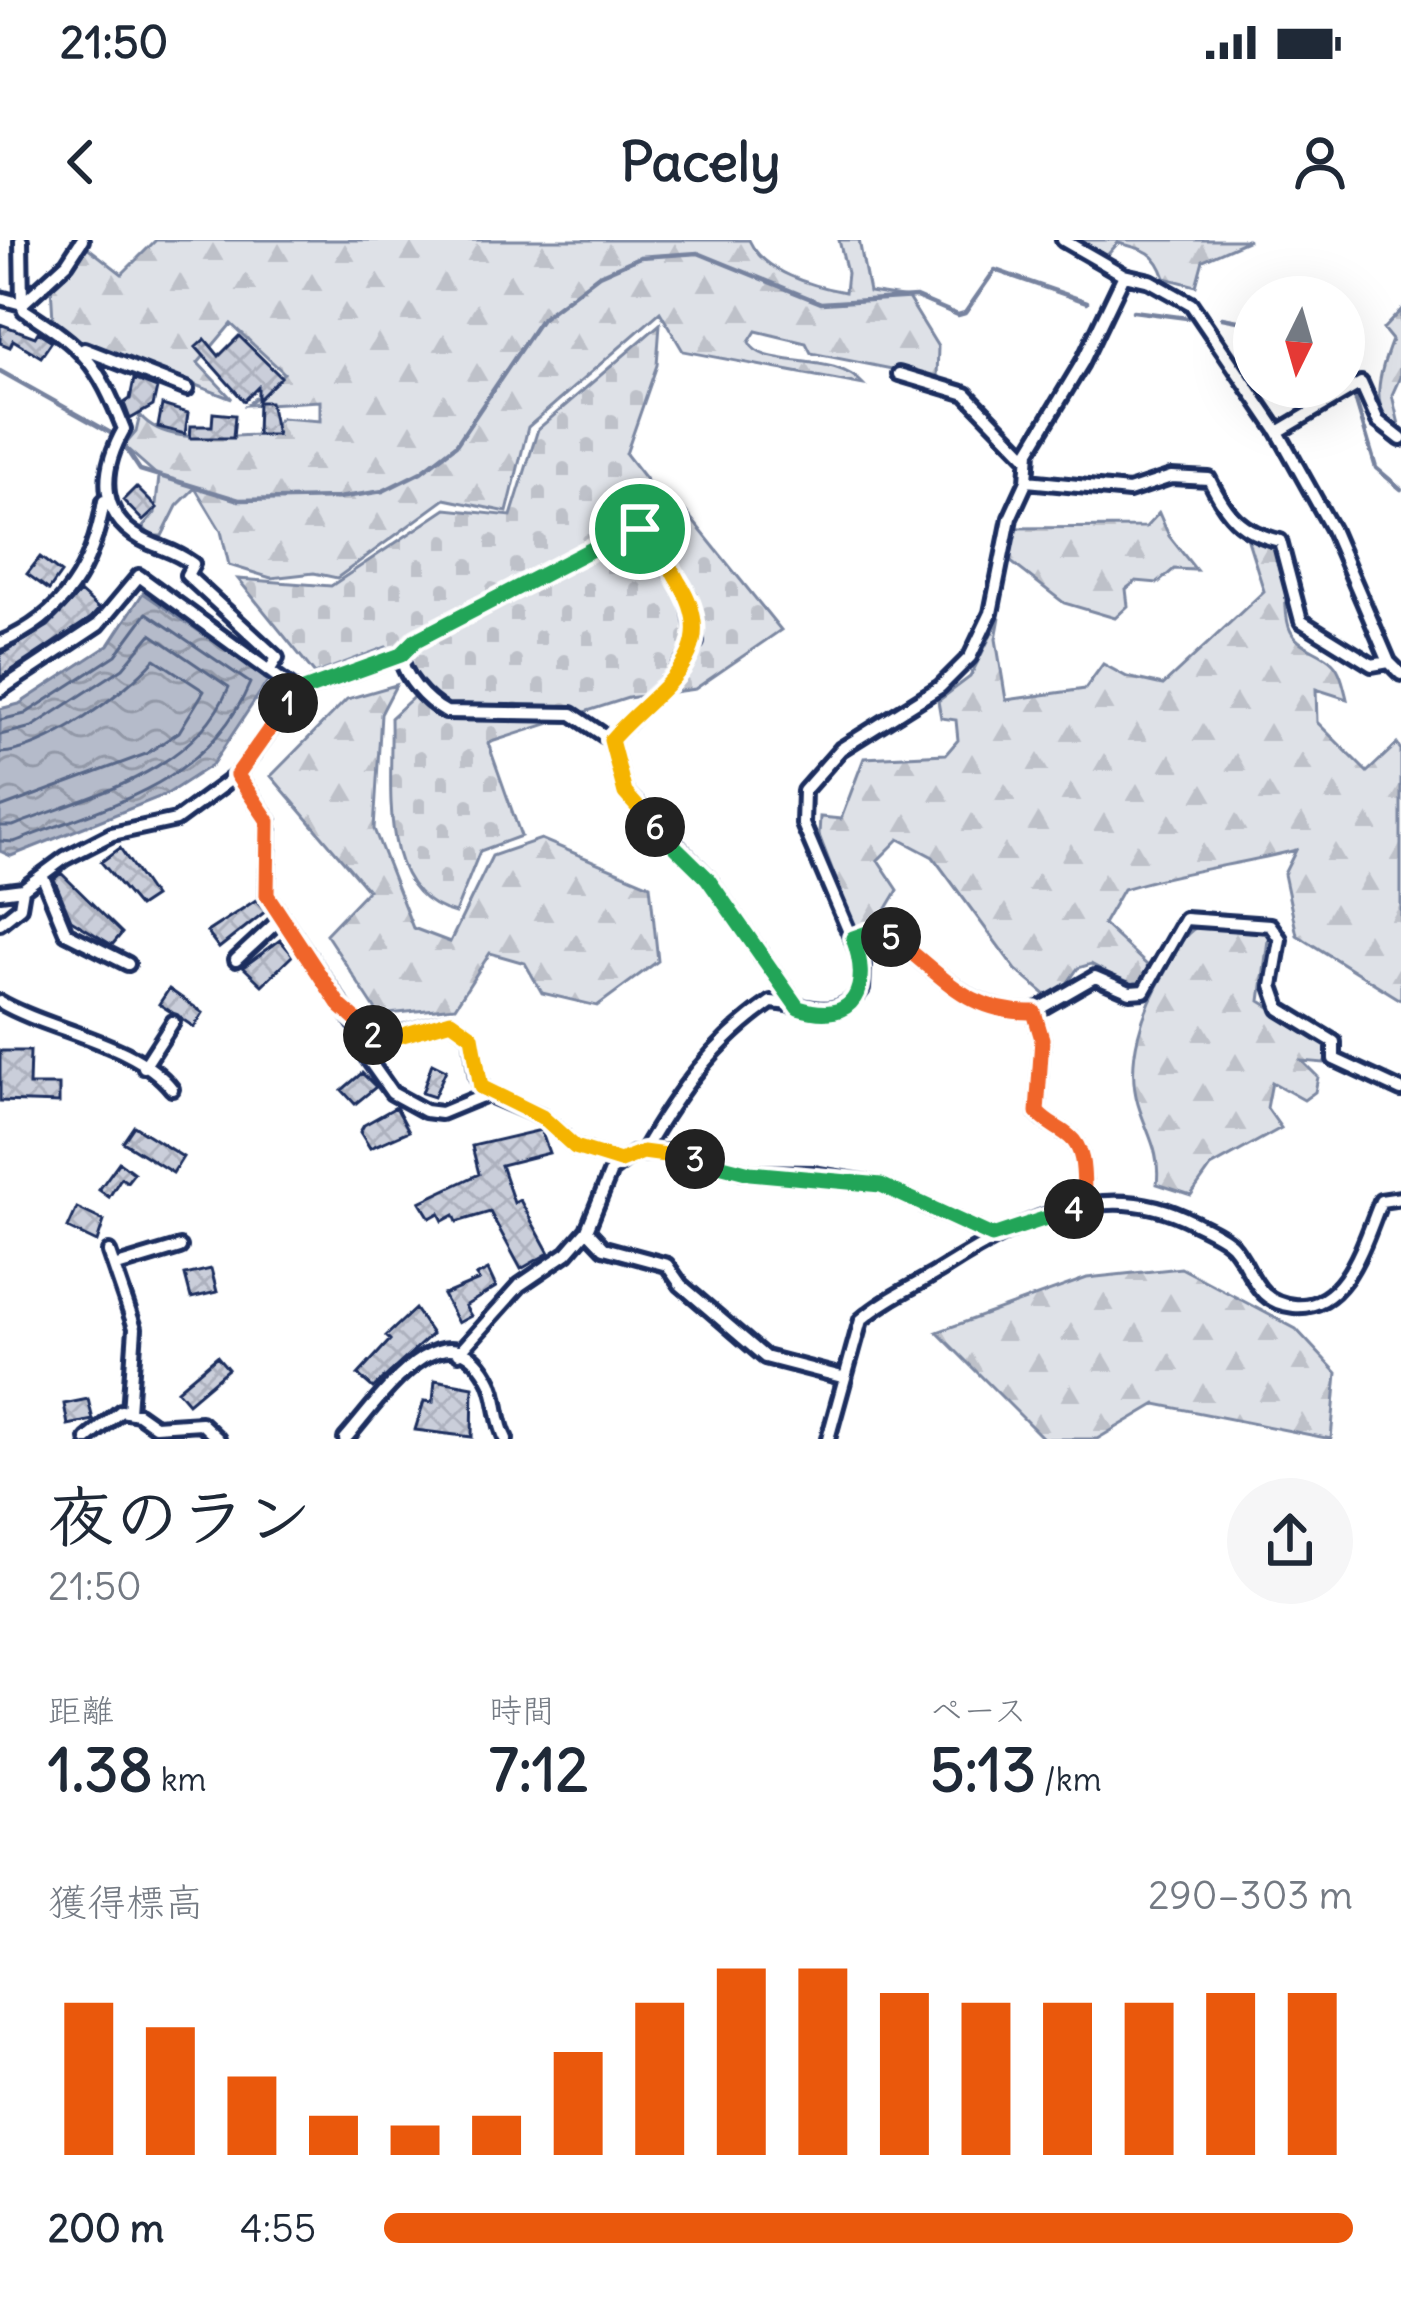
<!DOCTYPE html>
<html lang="ja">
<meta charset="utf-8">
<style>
:root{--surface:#fff;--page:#f6f6f7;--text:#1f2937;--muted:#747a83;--accent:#ea580c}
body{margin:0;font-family:Delius,"Klee One",sans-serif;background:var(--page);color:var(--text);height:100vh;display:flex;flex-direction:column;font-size:45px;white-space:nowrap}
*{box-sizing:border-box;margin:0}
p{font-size:39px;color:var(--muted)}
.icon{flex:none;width:66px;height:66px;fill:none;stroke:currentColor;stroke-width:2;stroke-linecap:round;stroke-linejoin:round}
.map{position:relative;height:1199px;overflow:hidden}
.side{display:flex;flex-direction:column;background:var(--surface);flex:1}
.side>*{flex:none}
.needle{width:78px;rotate:185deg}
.controls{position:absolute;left:1233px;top:36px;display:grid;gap:24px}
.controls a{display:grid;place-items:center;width:132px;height:132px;border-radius:50%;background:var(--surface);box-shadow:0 12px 48px #0002;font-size:60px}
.pin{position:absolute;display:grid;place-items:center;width:102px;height:102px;color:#fff;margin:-51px;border:6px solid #fff;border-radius:50%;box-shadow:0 3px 12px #0007}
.km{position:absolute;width:60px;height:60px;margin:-30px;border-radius:50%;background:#222;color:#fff;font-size:33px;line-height:60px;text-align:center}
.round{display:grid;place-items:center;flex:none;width:126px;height:126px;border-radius:63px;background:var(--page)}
.head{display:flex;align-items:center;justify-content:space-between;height:204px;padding:0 48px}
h1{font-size:66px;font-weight:700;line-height:90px}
.metrics{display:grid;grid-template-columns:repeat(3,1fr);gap:18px;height:204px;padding:12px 48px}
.metrics div{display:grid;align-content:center}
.metrics b{font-size:60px;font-weight:700}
.metrics small{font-size:33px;font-weight:400}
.metrics p{font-size:33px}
.chart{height:336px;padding:24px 48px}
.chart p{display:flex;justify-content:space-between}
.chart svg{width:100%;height:216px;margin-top:12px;stroke:var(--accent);stroke-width:6}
ul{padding:0 48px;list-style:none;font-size:39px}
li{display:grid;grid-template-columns:192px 144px 1fr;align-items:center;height:90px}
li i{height:30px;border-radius:15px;background:var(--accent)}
.status{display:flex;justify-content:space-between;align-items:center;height:84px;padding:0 60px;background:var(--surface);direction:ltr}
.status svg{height:33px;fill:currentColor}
header{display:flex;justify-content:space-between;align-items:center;height:156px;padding:0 48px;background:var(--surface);font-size:54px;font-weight:700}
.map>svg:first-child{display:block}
.forest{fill:url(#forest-firs);stroke:#7c88a2;stroke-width:3}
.cemetery{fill:url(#cemetery-stones);stroke:#7c88a2;stroke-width:3}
.water{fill:url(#water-waves);stroke:#77839f;stroke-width:3}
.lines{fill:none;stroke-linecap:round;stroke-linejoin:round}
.shore{stroke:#596789;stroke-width:3}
.stream{stroke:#77839f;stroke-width:4.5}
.building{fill:url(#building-cross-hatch);stroke:#1b2f5e;stroke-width:3}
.street-casing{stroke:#1b2f5e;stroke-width:20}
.street{stroke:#fff;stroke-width:10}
.split-1-casing{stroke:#fff;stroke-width:24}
.split-2-casing{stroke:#fff;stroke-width:24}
.split-3-casing{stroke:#fff;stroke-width:24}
.split-4-casing{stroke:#fff;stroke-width:24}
.split-5-casing{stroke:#fff;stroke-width:24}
.split-6-casing{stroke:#fff;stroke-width:24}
.split-7-casing{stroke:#fff;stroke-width:24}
.split-1{stroke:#22a559;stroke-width:15}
.split-2{stroke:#f0652b;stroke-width:15}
.split-3{stroke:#f5b400;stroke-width:15}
.split-4{stroke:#22a559;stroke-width:15}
.split-5{stroke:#f0652b;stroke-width:15}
.split-6{stroke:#22a559;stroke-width:15}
.split-7{stroke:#f5b400;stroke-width:15}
</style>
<div class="status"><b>21:50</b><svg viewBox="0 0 49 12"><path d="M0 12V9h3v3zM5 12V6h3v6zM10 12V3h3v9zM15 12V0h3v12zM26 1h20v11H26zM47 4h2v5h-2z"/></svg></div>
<header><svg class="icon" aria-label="back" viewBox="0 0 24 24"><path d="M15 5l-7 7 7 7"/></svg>Pacely<svg class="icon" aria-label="person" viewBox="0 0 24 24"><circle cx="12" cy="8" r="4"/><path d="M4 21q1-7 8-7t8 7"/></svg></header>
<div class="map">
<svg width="1401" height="1199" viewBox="0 0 1401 1199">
<defs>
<pattern id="forest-firs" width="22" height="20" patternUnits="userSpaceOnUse" patternTransform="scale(3)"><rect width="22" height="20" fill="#dee1e7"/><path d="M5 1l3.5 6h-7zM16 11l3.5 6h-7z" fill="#bec1c9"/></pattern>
<pattern id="cemetery-stones" width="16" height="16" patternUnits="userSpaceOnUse" patternTransform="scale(3)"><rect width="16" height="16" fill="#dee1e7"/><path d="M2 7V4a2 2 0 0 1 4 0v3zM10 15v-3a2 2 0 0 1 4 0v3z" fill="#bec1c9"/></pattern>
<pattern id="water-waves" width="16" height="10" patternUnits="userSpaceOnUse" patternTransform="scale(3)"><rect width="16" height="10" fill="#b5bbca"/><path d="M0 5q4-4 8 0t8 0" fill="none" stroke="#9298a7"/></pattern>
<pattern id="building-cross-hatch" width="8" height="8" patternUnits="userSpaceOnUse" patternTransform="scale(3)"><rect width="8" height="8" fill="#caceda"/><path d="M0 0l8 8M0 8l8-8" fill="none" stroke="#adb1be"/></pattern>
</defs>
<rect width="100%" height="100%" fill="#fff"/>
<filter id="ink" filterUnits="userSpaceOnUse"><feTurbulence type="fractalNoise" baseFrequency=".00833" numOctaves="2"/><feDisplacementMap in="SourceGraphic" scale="24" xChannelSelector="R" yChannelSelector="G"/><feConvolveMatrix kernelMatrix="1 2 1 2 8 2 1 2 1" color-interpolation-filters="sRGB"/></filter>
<g filter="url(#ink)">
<path class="forest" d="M156 0H749C763 32 812 46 845 52L847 33 839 0H859L869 52 908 58 938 107 937 138 811 113 806 103 756 91 749 102C762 131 834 110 864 145L683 111 660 72 528 187 507 272 445 259 337 338 314 333 271 338 229 325 221 291 195 248 177 266 162 296H151L143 287 155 273 159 237 124 206 136 192 140 175C167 208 227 194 266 195L281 178 320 181V161L247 165 284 133 231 84 198 123 232 159 75 99 53 80 51 45 86 6 122 34Z
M1068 0H1249L1203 20 1196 46 1165 38C1156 11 1144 9 1118 3L1103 20Z
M1401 70 1400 137 1392 155 1401 193C1366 171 1380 132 1392 100L1383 89Z
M1159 273 1169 296 1196 330 1174 329 1158 343 1136 341 1126 349 1128 366 1115 378 1064 363 1002 315 1009 288 1146 287Z
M1247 297 1280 311C1291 336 1281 362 1289 387 1296 408 1320 409 1333 423 1341 431 1344 447 1347 459L1316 449 1317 482 1367 532 1397 504 1401 510V760L1297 695 1284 634 1296 610C1238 625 1180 631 1123 649L1103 684 1147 725 1149 735 1134 747 1091 724 1078 728 1054 762 1016 730 933 617 899 599 878 620 898 650 874 690 855 689 819 595 820 577 841 579 864 518 946 514 958 500 956 480 941 478 938 461 970 437 1000 377 996 399 1006 460 1085 449 1103 424 1127 437 1163 445 1264 351Z
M396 445 381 474 374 589 413 688 450 702 492 616 541 599 650 645 658 721 597 766 542 753 525 723 490 713 455 767 379 775 326 694 368 650 271 536 347 459Z
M1204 683 1269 692 1260 761 1323 800 1329 813 1324 823 1302 821 1318 837 1315 852 1304 860 1272 842 1267 868 1281 888 1211 927 1191 955 1157 944C1161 912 1147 894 1138 864 1125 820 1143 769 1165 732 1177 711 1181 693 1204 683Z
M1181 1028 1296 1089 1337 1133 1331 1199 1156 1164 1097 1199H1044L937 1092 1087 1038Z"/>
<path class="cemetery" d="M660 84 657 125 626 214 668 268 685 271 781 390 695 449 628 458 488 503 521 596 480 611 455 673C375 653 393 543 391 478L422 449 386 407 315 434 238 339 331 346 446 269 511 276 538 189Z"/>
<path class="water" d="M143 353 269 439 212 525 167 554 11 616 0 611V469L19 464 109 405Z"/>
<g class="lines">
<path class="shore" d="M0 480 25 474 116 415 147 373 250 443C207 545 108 565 14 602L0 601
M0 495 32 487 123 428 151 394 229 447C192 534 94 554 13 586H0
M0 513C47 511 125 453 155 419L204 451 179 492 146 514 0 568"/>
<path class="stream" d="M1133 71 1187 78
M1222 78 1254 84
M1344 121 1376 228 1401 249
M0 131 116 196
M122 203 140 230 239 260 338 258 383 251 421 232 456 205 541 79 599 35 640 17 698 13 821 63 916 57 958 75 965 73 995 30 1087 62"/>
</g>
<path class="building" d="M0 84 35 97 38 92 52 101 41 117 13 100 10 107 0 103Z
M239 96 281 137 258 160V147L244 161 196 107 205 99 219 116Z
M134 139 157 148 153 166 130 179 124 163 130 159Z
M258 162H270L277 195H257Z
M162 165 188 173 185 194 158 187Z
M213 173 235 175 233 198H190L191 186H212Z
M136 247 157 268 143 281 123 260Z
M40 317 61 333 49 350 27 334Z
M80 352 99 369 91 378 0 438V415L48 386Z
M120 608 154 657 139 667 101 622Z
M61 633 122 693 112 705 71 680 54 639Z
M256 660 266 671 219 708 207 692Z
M280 700 293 715 262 745 243 727Z
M169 749 203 773 194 787 159 764Z
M0 811H30L29 845H59V863L0 861Z
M432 823 446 830 434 857 422 853Z
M362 833 376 847 355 864 342 850Z
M396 867 409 891 370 908 360 892 364 885Z
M134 886 183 917 173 933 123 902Z
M541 890 549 913 501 925 514 963 520 960 549 1013 521 1029 490 972 457 982 454 975 443 981 439 973 430 978 420 962 479 934 472 906Z
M119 922 134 933 127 942 121 938 109 957 99 950Z
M77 968 104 981 97 1002 68 988Z
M211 1029 217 1052 191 1058 185 1035Z
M488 1030 496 1047 465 1066 471 1076 458 1083 443 1055 479 1040 476 1036Z
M415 1069 432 1094 373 1148 358 1135 390 1100 386 1096Z
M217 1116 228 1129 188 1163 177 1150Z
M435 1140 473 1147 472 1197 415 1190 424 1161 433 1162Z
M88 1159 93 1180 68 1185 64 1164Z"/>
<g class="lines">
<g class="street-casing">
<path id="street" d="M21 0 22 64
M1063 0 1124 35 1150 41 1191 64 1278 192 1332 289 1389 422 1401 434
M0 58 22 64 24 70C85 109 97 122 124 189 99 233 98 280 150 303 166 310 177 312 193 324L187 335 277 418 269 431
M22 64 67 23 82 0
M84 109 187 149
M899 134 966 154 1028 218
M1278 192 1361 143 1378 181 1401 199
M1027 241 1129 251 1171 237 1209 239C1226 274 1240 292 1280 301L1301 381 1372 425 1389 422
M0 403C65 375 93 328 104 261
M0 450 98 385 139 336 298 452
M611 500 673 437 696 402 688 356 641 289 627 291 415 400 401 413C401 435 426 461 446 472L572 474 611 500 625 552 707 637 796 765
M237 535 269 581 267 655 354 783C390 808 412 787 451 781L471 796 477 837 487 854 542 877 575 907 620 921
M43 637 66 693 128 724
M0 652 23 649 65 618 112 594 176 580 237 535 298 452 401 415
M0 683 20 667 23 649
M853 698 885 693C936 728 968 774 1034 772L1042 799 1037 873C1048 885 1059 887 1070 897 1088 912 1082 945 1085 967
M236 720 280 679
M0 762C49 791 136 802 172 849
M1034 772 1095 737 1130 752 1144 751 1185 679 1270 685 1280 699 1272 746 1280 769 1334 802V819L1401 850
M370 794 361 809 392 853 425 871 441 873 487 854
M144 827 173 782
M643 912C677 853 714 801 771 762 807 764 835 785 862 749L863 725 803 584 804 551 841 509 940 447 970 417 991 373 1010 278 1027 241 1029 211 1082 123 1124 35
M587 990 604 1008 667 1025 681 1045 765 1117 842 1137
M109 1012 135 1088 129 1172
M117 1026 180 1007
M459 1113 520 1045 567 1013 587 990 611 931 633 914 672 912 750 933 814 934 881 945 991 996
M87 1199 121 1171 138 1174 155 1186 201 1183 218 1199
M345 1199C376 1165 443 1060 487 1136 499 1155 495 1179 506 1199
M828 1199 861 1080C886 1058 918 1045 946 1027 1021 980 1106 936 1193 982 1205 988 1224 996 1232 1005 1254 1030 1253 1062 1294 1066 1347 1071 1365 999 1381 961L1401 958"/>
</g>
<use href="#street" class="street"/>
</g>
</g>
<g class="lines" filter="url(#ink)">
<g class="split-1-casing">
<path id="split-1" d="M288 463 298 452 401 415 416 400 627 291 640 289"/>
</g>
<g class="split-2-casing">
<path id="split-2" d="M288 463 237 535 268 581 267 655 340 766 373 795"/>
</g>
<g class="split-3-casing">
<path id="split-3" d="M373 795 396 797 451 781 472 796 481 847 542 877 575 907 620 921 643 912 695 919"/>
</g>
<g class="split-4-casing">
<path id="split-4" d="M695 919 750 933 881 945 992 996 1074 969"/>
</g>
<g class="split-5-casing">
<path id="split-5" d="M891 697C943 733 965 774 1034 772L1042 799 1037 872C1048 885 1059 887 1070 897 1088 912 1082 945 1085 967L1074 969"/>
</g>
<g class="split-6-casing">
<path id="split-6" d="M655 587 707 638 798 768C857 786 871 746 853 698L867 693 891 697"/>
</g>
<g class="split-7-casing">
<path id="split-7" d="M640 289C657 300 668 324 678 341 727 417 656 448 611 500L625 553 655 587"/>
</g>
<use href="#split-1" class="split-1"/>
<use href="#split-2" class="split-2"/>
<use href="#split-3" class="split-3"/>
<use href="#split-4" class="split-4"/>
<use href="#split-5" class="split-5"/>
<use href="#split-6" class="split-6"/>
<use href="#split-7" class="split-7"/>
</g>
</svg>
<div class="controls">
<a><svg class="needle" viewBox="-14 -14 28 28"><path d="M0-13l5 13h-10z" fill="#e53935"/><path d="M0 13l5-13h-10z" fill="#747a83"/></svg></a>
</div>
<div class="pin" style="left:640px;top:289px;background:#1e9e55"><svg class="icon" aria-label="arrive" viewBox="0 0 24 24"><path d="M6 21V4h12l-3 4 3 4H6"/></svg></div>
<b class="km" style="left:288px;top:463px">1</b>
<b class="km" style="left:373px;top:795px">2</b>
<b class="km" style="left:695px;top:919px">3</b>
<b class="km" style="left:1074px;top:969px">4</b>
<b class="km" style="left:891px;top:697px">5</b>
<b class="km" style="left:655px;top:587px">6</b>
</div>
<section class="side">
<div class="head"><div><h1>夜のラン</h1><p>21:50</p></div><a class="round"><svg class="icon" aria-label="share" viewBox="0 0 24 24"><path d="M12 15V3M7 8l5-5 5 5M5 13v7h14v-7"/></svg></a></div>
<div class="metrics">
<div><p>距離</p><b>1.38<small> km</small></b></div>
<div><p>時間</p><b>7:12</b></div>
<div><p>ペース</p><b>5:13<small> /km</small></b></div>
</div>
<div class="chart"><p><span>獲得標高</span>290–303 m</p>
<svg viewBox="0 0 160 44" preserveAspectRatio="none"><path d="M5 44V13M15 44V18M25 44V28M35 44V36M45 44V38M55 44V36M65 44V23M75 44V13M85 44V6M95 44V6M105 44V11M115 44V13M125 44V13M135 44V13M145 44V11M155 44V11"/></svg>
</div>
<ul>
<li><b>200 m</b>4:55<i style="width:100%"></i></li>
</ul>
</section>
